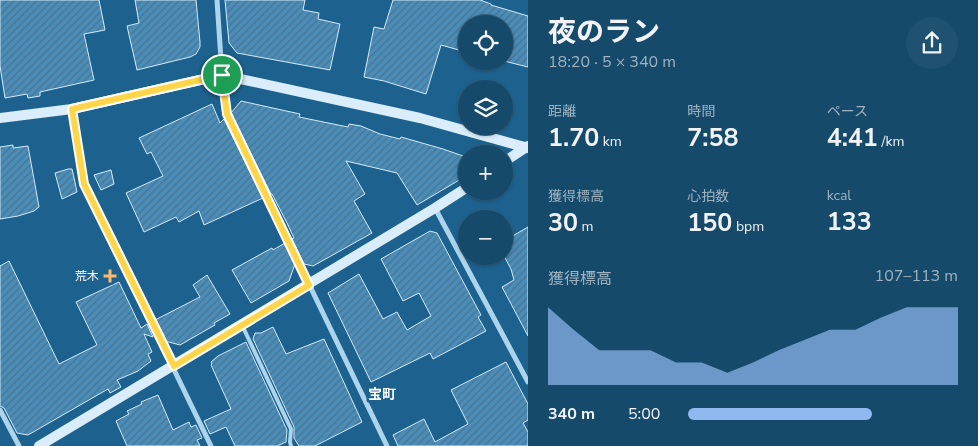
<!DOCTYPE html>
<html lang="ja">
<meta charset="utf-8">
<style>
:root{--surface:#164a6b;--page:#1f5171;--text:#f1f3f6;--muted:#9eb3c1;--line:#35627e;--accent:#90b9f0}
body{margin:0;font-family:"Nunito Sans","Noto Sans JP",sans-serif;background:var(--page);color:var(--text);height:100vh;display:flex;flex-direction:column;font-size:19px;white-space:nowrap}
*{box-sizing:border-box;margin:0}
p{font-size:16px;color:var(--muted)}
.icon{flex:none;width:28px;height:28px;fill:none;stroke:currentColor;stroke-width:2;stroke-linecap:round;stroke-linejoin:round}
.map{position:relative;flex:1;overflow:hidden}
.details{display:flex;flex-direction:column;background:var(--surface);width:450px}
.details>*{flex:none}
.buttons{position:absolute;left:458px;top:15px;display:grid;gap:10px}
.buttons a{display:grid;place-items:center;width:55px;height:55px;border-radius:50%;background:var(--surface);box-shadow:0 1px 4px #0004,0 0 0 1px var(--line);font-size:25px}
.pin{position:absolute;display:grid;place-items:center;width:42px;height:42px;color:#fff;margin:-21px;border:2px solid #fff;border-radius:50%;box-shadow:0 1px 5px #0007}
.round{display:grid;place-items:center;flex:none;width:52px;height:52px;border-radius:26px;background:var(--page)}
.summary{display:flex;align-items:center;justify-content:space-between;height:85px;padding:0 20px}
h1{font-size:28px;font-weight:700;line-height:38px}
.metrics{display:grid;grid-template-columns:repeat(3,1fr);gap:8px;height:85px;padding:5px 20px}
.metrics div{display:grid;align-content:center}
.metrics b{font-size:25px;font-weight:700}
.metrics small{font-size:14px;font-weight:400}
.metrics p{font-size:14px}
.chart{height:140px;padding:10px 20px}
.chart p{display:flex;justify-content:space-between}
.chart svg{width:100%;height:90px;margin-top:5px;fill:var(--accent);opacity:.7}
ul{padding:0 20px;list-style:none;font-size:16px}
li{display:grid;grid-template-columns:80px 60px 1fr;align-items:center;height:38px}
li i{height:12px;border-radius:6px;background:var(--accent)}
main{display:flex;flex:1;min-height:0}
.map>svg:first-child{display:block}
.building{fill:url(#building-hatch);stroke:#d2ebfa}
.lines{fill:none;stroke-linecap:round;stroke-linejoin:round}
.lane{stroke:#acd5ed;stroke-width:4}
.street{stroke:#acd5ed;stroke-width:5}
.secondary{stroke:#d9edfa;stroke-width:10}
.route-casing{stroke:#fff;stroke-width:10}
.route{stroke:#ffd54a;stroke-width:6}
.poi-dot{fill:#fdba6a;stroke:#1d628f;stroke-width:2}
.labels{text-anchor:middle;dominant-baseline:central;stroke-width:5;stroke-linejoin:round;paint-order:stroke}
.poi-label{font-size:12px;fill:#fff;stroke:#1d628f;text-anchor:end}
.neighbourhood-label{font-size:14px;font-weight:bold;fill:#fff;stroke:#1d628f}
</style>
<main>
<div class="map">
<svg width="528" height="446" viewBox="0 0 528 446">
<defs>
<pattern id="building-hatch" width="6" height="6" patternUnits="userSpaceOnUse" patternTransform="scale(1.25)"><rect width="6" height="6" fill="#4a8db8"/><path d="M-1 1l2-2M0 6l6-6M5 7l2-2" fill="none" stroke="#4b738d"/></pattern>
</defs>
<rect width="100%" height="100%" fill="#1d628f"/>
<path class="building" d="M0 0H99L105 30 84 34 94 80 40 92V96L28 98 27 94 5 98 0 66Z
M135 0H196L200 42V47L196 54 190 57 137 70 127 26 139 23Z
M225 0H305L303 10 319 13 318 19 340 24 330 70 237 53 229 43Z
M393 0H480L491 4V5L528 16V67L504 61V24H466V52L441 45 426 94 384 81 364 77 374 27 384 29Z
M241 101 300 114 299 117 348 127 349 124 361 126 380 134 400 139 401 137 443 149 466 157V176L417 205 397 173 346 161 365 194 354 201 372 233 313 266 304 264 292 239 294 238 287 223 272 194H271L231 113Z
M212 104 220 123 224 119 263 198 204 225 199 211 179 222 176 217 144 232 126 193 163 176 151 152 147 154 139 138Z
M13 145V148L28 146 39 207 34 211 18 216 0 219V147Z
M68 169H72L77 192 62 199 55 173Z
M111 170 114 184 101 190 94 175Z
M528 227V336L502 287 514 280 511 269 504 256V241Z
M430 231 437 233 481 315 478 317 486 331 433 359 430 353 371 382 328 293 359 274 383 319 397 312 407 330 431 316 419 293 403 301 381 259Z
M285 243 295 264 289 281 251 303 232 270 272 248 273 250Z
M9 261 59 364 97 345 76 302 119 282 141 328 147 324 153 337 144 334 152 352 148 354 151 361 138 371 117 380 121 387 110 393 108 389 28 435 17 433 4 408 0 406V266Z
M207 275 230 314 214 323 215 325 180 345 165 341 155 320 200 297 193 285Z
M273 327 286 354 324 339 362 422 315 446H299L294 438V427L253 339 255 333H261Z
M246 342 287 430 286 442 277 446H235L226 427 210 434 204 421 231 409 211 365 212 364 211 362 218 356Z
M506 362 528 404V420L523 423 528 432V446H398L393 435 424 419 435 442 468 424 451 390Z
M158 395 173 430 189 422 191 427 196 425 202 438 197 440 200 446H127L116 421 129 414 127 411 142 404 141 402Z"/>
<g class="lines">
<path class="lane" d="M242 325 291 429 290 442 291 446"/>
<path class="street" d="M217 0 222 75 227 114 387 446
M72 109 84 184 211 446
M435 208 528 382
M0 410 19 446"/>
<path class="secondary" d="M0 118 72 109 222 75 420 118 528 148
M504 162 528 146
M39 446 435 208 466 188"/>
</g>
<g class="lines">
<g class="route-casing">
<path id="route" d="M222 75 227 114 309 285 174 366 84 184 72 109Z"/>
</g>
<use href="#route" class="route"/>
</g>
<path class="poi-dot" d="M107.5 268.5h5v5h5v5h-5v5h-5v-5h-5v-5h5z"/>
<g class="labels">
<g class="poi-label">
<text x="99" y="276">荒木</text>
</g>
<g class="neighbourhood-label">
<text x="382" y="394">宝町</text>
</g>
</g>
</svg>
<div class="buttons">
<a><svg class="icon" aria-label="locate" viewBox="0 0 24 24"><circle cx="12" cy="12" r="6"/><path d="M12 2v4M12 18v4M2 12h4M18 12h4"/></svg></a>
<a><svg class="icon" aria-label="layers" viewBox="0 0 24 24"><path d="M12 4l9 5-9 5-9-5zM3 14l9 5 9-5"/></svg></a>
<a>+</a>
<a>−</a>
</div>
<div class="pin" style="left:222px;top:75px;background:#1e9e55"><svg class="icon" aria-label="arrive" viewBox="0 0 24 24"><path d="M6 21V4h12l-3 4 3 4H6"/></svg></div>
</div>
<section class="details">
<div class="summary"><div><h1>夜のラン</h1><p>18:20 · 5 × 340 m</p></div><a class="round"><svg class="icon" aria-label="share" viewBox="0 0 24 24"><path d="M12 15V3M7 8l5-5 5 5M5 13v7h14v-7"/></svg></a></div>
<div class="metrics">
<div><p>距離</p><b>1.70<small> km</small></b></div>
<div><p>時間</p><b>7:58</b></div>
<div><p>ペース</p><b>4:41<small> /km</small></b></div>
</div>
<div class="metrics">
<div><p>獲得標高</p><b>30<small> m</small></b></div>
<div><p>心拍数</p><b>150<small> bpm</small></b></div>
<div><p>kcal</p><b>133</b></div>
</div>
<div class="chart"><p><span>獲得標高</span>107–113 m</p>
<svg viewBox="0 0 160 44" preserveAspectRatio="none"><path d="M0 44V6L10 17L20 27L30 27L40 27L50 33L60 33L70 38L80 33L90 27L100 22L110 17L120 17L130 11L140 6L150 6L160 6V44z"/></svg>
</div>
<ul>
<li><b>340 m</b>5:00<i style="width:68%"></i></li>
</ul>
</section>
</main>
